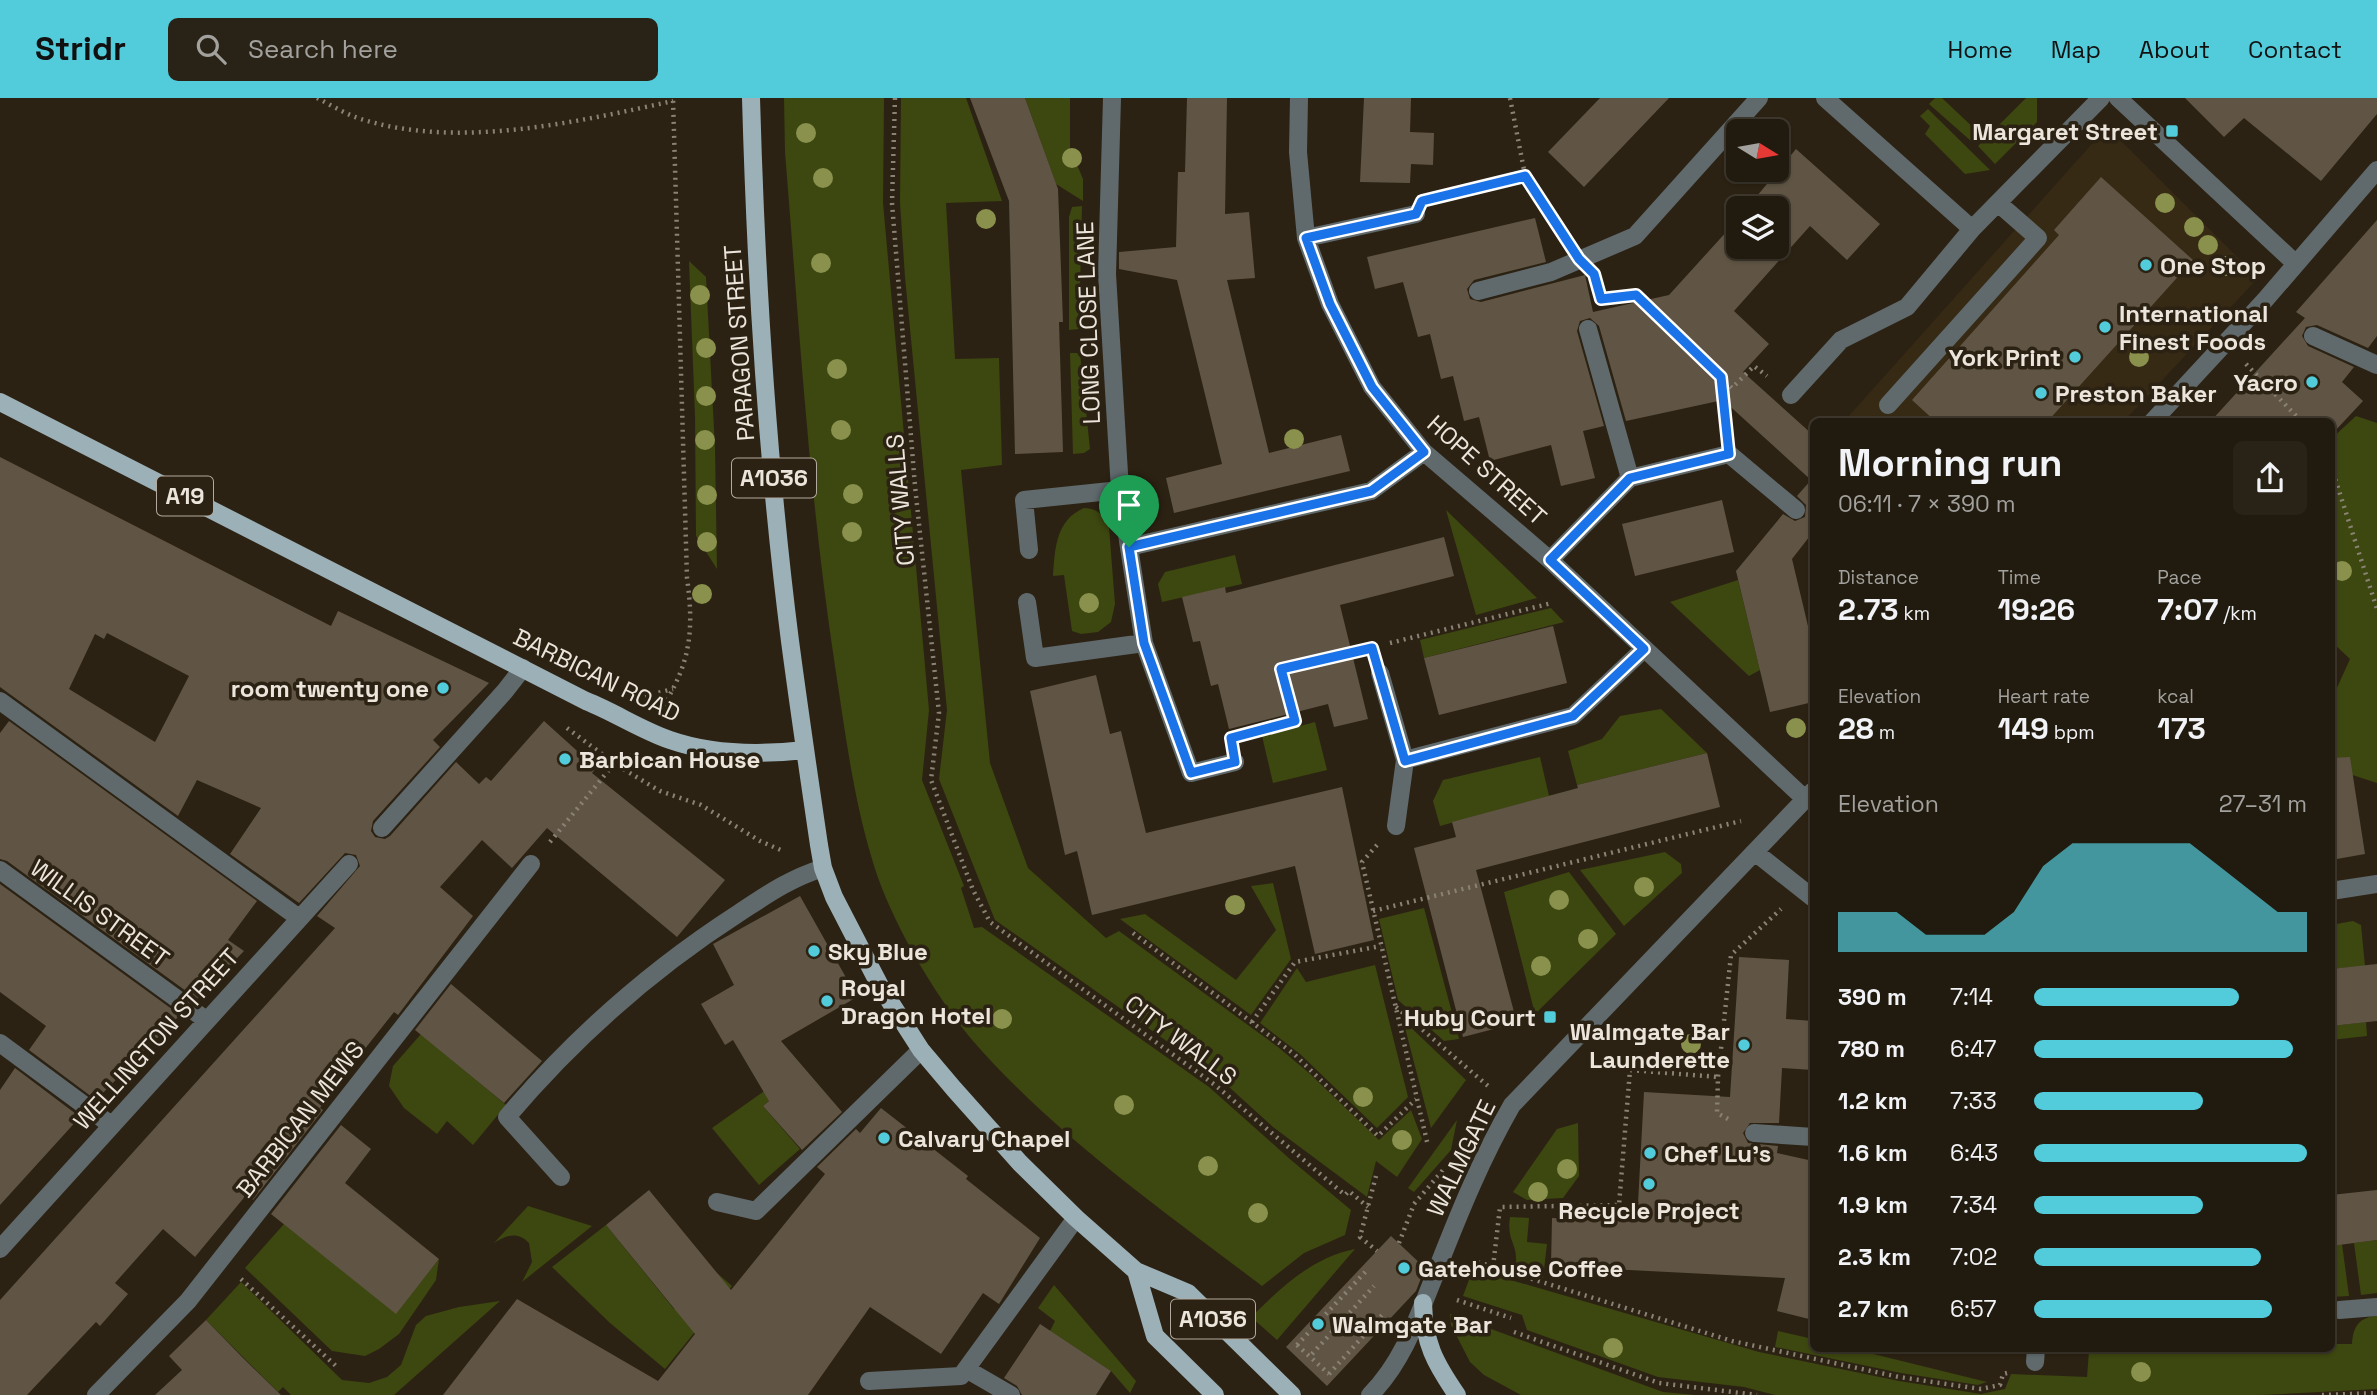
<!DOCTYPE html>
<meta charset="utf-8">
<style>
:root{--surface:#211a0e;--page:#292317;--text:#f1f3f6;--muted:#a2a19e;--line:#3e382e;--accent:#52cbda}
body{margin:0;font-family:"Space Grotesk",sans-serif;background:var(--page);color:var(--text);height:100vh;display:flex;flex-direction:column;font-size:26px;white-space:nowrap}
*{box-sizing:border-box;margin:0}
p{font-size:23px;color:var(--muted)}
.icon{flex:none;width:38px;height:38px;fill:none;stroke:currentColor;stroke-width:2;stroke-linecap:round;stroke-linejoin:round}
.map{position:relative;flex:1;overflow:hidden}
.panel{position:absolute;left:1810px;top:320px;width:525px;height:934px;display:flex;flex-direction:column;background:var(--surface);border-radius:10px;box-shadow:0 2px 5px #0004,0 0 0 2px var(--line)}
.panel>*{flex:none}
.needle{width:46px;rotate:101deg}
.buttons{position:absolute;left:1726px;top:21px;display:grid;gap:14px}
.buttons a{display:grid;place-items:center;width:63px;height:63px;border-radius:10px;background:var(--surface);box-shadow:0 2px 5px #0004,0 0 0 2px var(--line);font-size:35px}
.pin{position:absolute;display:grid;place-items:center;width:60px;height:60px;color:#fff;margin:-72px -30px;border-radius:50% 50% 50% 0;rotate:-45deg;box-shadow:0 0 7px #0007}
.pin .icon{rotate:45deg}
.round{display:grid;place-items:center;flex:none;width:74px;height:74px;border-radius:10px;background:var(--page)}
.summary{display:flex;align-items:center;justify-content:space-between;height:119px;padding:0 28px}
h1{font-size:38px;font-weight:700;line-height:52px}
.metrics{display:grid;grid-template-columns:repeat(3,1fr);gap:10px;height:119px;padding:7px 28px}
.metrics div{display:grid;align-content:center}
.metrics b{font-size:30px;font-weight:700}
.metrics small{font-size:19px;font-weight:400}
.metrics p{font-size:19px}
.chart{height:196px;padding:14px 28px}
.chart p{display:flex;justify-content:space-between}
.chart svg{width:100%;height:126px;margin-top:7px;fill:var(--accent);opacity:.7}
ul{padding:0 28px;list-style:none;font-size:23px}
li{display:grid;grid-template-columns:112px 84px 1fr;align-items:center;height:52px}
li i{height:18px;border-radius:9px;background:var(--accent)}
header{display:flex;align-items:center;gap:42px;box-sizing:border-box;height:98px;padding:0 35px;background:var(--accent);color:#111}
header strong{font-size:33px}
nav{display:flex;gap:38px;margin-inline-start:auto;font-size:24px}
.search{width:490px;height:63px;background:var(--page);display:flex;align-items:center;gap:18px;box-sizing:border-box;padding:0 24px;border-radius:10px;color:var(--muted);font-size:26px}
.map>svg:first-child{display:block}
.built{fill:#372a14}
.green{fill:#3d4710}
.building{fill:#605544;fill-rule:evenodd}
.lines{fill:none;stroke-linecap:round;stroke-linejoin:round}
.path{stroke:#8a8275;stroke-width:4.5;stroke-dasharray:2 5;stroke-linecap:butt}
.minor{stroke:#606a6d;stroke-width:18}
.major{stroke:#9cb0b8;stroke-width:18}
.path-bridge{stroke:#8a8275;stroke-width:4.5;stroke-dasharray:2 5;stroke-linecap:butt}
.tree{fill:#89914d}
.route-casing{stroke:#fff;stroke-width:14}
.route{stroke:#1a73e8;stroke-width:9}
.poi-dot{fill:#52cbda;stroke:#2c2213;stroke-width:2.5}
.labels{text-anchor:middle;dominant-baseline:central;stroke-width:7;stroke-linejoin:round;paint-order:stroke}
.shield{fill:#2c2213;stroke:#b2aa9f;stroke-width:2}
.shield-label{font-size:23px;font-weight:bold;fill:#ece5db}
.poi-label{font-size:24px;font-weight:bold;fill:#ece5db;stroke:#2c2213;text-anchor:start}
.street-label{font-size:24px;fill:#ece5db;stroke:#2c2213}
</style>
<header>
<strong>Stridr</strong>
<div class="search"><svg class="icon" aria-label="search" viewBox="0 0 24 24"><circle cx="10" cy="10" r="6"/><path d="M15 15l6 6"/></svg>Search here</div>
<nav><a>Home</a><a>Map</a><a>About</a><a>Contact</a></nav>
</header>
<div class="map">
<svg width="2377" height="1297" viewBox="0 0 2377 1297">
<rect width="100%" height="100%" fill="#2c2213"/>
<path class="built" d="M2107 29 2258 180 2123 324H1849L1848 319Z"/>
<path class="green" d="M784 0H884L883 105 929 612 922 682 964 788 961 790 974 830 982 829 1209 989 1291 1062 1351 1112 1345 1137 1304 1155 1262 1188C1162 1112 1056 1038 973 943 934 897 888 818 872 761 853 698 845 633 835 568 809 398 799 226 785 54Z
M901 0H966L1002 103 946 105 955 261 999 260 1002 367 961 372 990 665 1028 770 1106 840 1119 833 1278 949 1309 975 1379 1042 1411 1012 1422 1041 1397 1079 1376 1063 1367 1099 1273 1029 1219 980 995 822 939 681 947 612 905 179 900 105Z
M1025 0H1070V50L1083 81V103L1056 86Z
M1935 0H1942L1978 34 1971 43 1929 6Z
M2026 0H2037V24L1995 66 1978 48Z
M1928 11 1990 72 1965 76 1925 36 1930 28 1920 18Z
M1082 108 1079 231 1069 232V119L1072 109Z
M689 163 706 179 715 350 717 471 696 438 695 318Z
M1070 255H1080L1090 351 1084 355 1073 356Z
M2356 318 2377 325V685L2331 670V603L2350 561 2331 543V341Z
M1084 410C1098 411 1103 416 1109 429L1115 506 1111 524 1098 534 1081 536 1072 533 1064 477 1053 478C1055 450 1056 422 1084 410Z
M1446 412 1537 500 1476 517Z
M1235 457 1242 486 1162 504 1158 486 1165 474Z
M1738 482 1760 572 1749 578 1670 504Z
M1551 510 1564 524 1424 560 1420 542Z
M1661 611 1707 655 1577 687 1568 653 1602 641 1620 618Z
M1315 624 1327 672 1273 685 1262 638Z
M1540 659 1549 698 1440 728 1433 703 1443 682Z
M1665 754 1681 766 1682 775 1624 828 1580 772Z
M1569 774 1616 836 1535 916 1504 794Z
M1273 785 1291 861 1251 917 1120 821 1145 816 1236 882 1276 832 1251 788Z
M1424 810 1459 941 1444 943 1398 902 1379 821Z
M2353 823 2361 827 2365 868 2331 871V827Z
M1375 867 1408 999 1377 1030 1300 956 1260 925 1297 870 1306 884Z
M1403 922 1466 982 1431 1030Z
M2366 924 2367 938 2331 942V928Z
M421 936 506 1007 473 1047 447 1023 437 1036 404 1010 389 988 393 968Z
M800 968 805 971 763 1008 800 1051 759 1087 712 1030Z
M1457 1022 1451 1052 1414 1094 1408 1090Z
M1578 1025 1579 1078 1563 1100 1527 1102 1513 1094 1557 1031Z
M528 1108 592 1128 522 1184 532 1164 529 1145C518 1133 506 1137 494 1145Z
M1510 1119 1529 1120 1527 1144 1547 1146 1543 1180 1515 1172C1520 1145 1506 1146 1510 1119Z
M284 1126 396 1215 439 1161 436 1182 399 1236 379 1251 365 1258 332 1253 245 1170Z
M606 1127 674 1211 717 1175 732 1188 665 1271 610 1225 552 1169Z
M2377 1142V1195L2361 1197 2354 1145Z
M2342 1146 2349 1198 2331 1199V1148Z
M1355 1151 1277 1242 1251 1219C1282 1189 1311 1160 1355 1151Z
M1473 1171 1759 1254 1899 1283 1981 1296 2005 1291 2011 1276 2087 1279 2089 1253 2199 1256 2228 1251H2331V1246H2352C2353 1229 2359 1219 2377 1218V1291L2262 1297H1775L1744 1289 1658 1279 1527 1232 1522 1217 1463 1198Z
M241 1184 342 1282 369 1285 387 1279 401 1267 416 1227 426 1218 459 1209 500 1203 394 1297H291L283 1289 278 1294 206 1222Z
M1054 1187 1136 1283 1130 1295 1111 1273 1050 1233 1055 1223 1038 1210Z
M1450 1216 1663 1294 1696 1297H1521L1484 1277 1470 1264 1451 1227Z
M1778 1233 1813 1241V1251H1853L1987 1284 1978 1287 1901 1275 1775 1249Z"/>
<path class="building" d="M970 0H1025L1058 91 1063 224H1059L1063 354 1015 356 1009 103Z
M1187 0H1227L1225 116 1249 114 1255 180 1227 182 1269 355 1341 337 1350 373 1174 415 1166 380 1222 366 1177 182 1119 171V154L1176 149 1178 74H1185Z
M1364 0H1411L1410 34 1434 35 1433 67 1411 66 1410 85 1360 84Z
M1600 0H1669L1584 89 1548 54Z
M2185 0H2377V16L2321 83 2244 20 2224 39Z
M1796 51 1880 126 1847 162 1810 128 1734 213 1769 246 1743 274 1813 337V434L1792 461 1813 549V604L1770 614 1736 473 1783 416 1795 423 1805 419 1806 407 1797 398 1811 382 1723 302 1626 323 1599 228 1590 220 1580 223 1577 233 1604 328 1583 333 1595 380 1561 388 1551 347 1490 363 1479 319 1464 323 1453 278 1441 281 1430 236 1418 239 1403 184 1375 191 1367 159 1535 120 1546 164 1474 182 1467 191 1470 201 1481 204 1585 177 1593 214 1669 197 1738 121V149H1776V110H1747Z
M2101 79 2193 162 2047 324H1936L1912 302 2059 137 2054 132Z
M2377 122V238L2368 250 2317 227 2306 229 2302 238 2308 248 2354 269 2342 284 2363 303 2334 334 2331 324H2210L2305 220 2296 214Z
M0 359 331 528 338 513 489 585 433 642 440 649 373 723 371 733 375 739 385 741 390 738 456 664 479 686 486 679 491 683 544 623 596 670 592 675 725 782 677 839 547 730 512 770 482 742 440 789 473 818 398 917 394 914 360 957 320 1010 323 1012 253 1102 247 1096 195 1159 163 1131 115 1185 128 1196 100 1228 96 1224 27 1297H0V1202L335 830 317 818 360 768 356 757 345 755 299 805 230 756 261 710 197 682 178 718 0 589ZM107 535 189 578 155 644 69 591 95 536 104 541Z
M1722 402 1734 454 1635 478 1622 426Z
M1444 439 1454 478 1340 507 1368 621 1334 629 1328 606 1229 631 1218 586 1211 588 1200 543 1193 544 1182 499 1225 489 1226 495Z
M1553 528 1567 585 1439 617 1424 560Z
M1096 577 1110 636 1121 633 1146 735 1342 689 1374 842 1315 856 1295 768 1092 817 1077 753 1065 757 1030 593Z
M9 623 257 803 228 842 244 853 197 901 7 763 0 761V635Z
M1707 655 1720 709 1476 772 1517 925 1463 939 1414 750 1456 739 1452 724 1578 690 1577 687Z
M2350 659 2365 756 2331 762V660Z
M0 786 180 917 96 1002 29 952 46 928 0 894Z
M800 798 857 899 781 943 842 1014 802 1052 763 1008 769 1003 733 942 725 947 701 906 734 887 713 846Z
M1739 859 1789 862 1786 921 1813 923V972L1782 970 1779 1025H1750L1743 1035 1748 1045 1778 1048 1777 1055 1813 1063V1222L1777 1213 1785 1180 1551 1168 1552 1120 1637 1124 1644 994 1730 999Z
M2377 866V923L2331 928V871Z
M451 886 542 963 504 1005 415 932Z
M15 970 80 1019 0 1107V992Z
M881 1010 968 1078 966 1081 1040 1140 999 1206 983 1195 941 1256 870 1209 808 1297H443L517 1201 658 1283 695 1236 606 1127 649 1092 731 1192 825 1076 817 1069 856 1031 860 1035Z
M341 1027 371 1051 345 1085 439 1161 396 1216 271 1116Z
M2377 1092V1142L2331 1148V1097Z
M1391 1138 1425 1170 1416 1193 1327 1288 1286 1249Z
M206 1222 242 1259 281 1297H155L182 1272 169 1258Z
M1040 1226 1111 1273 1096 1297H1022L1017 1288 1004 1280Z"/>
<g class="lines">
<path class="path" d="M317 0C329 6 342 14 355 19 452 53 577 24 673 3
M895 0 892 105 915 388 939 615 931 682 973 792 990 824 1215 987 1345 1097 1349 1093 1368 1109
M1510 0 1525 77
M1441 98 1525 77 1563 135
M1597 185 1601 201
M1600 204 1636 197 1732 290 1754 268 1767 278
M2246 266 2302 324
M1721 280 1726 327
M2331 368 2377 511
M1390 545 1552 505
M645 598 673 591
M663 608C691 564 694 531 687 480L673 0
M567 630 618 668 660 693 701 707 760 743 783 753
M1248 636 1295 623 1281 571 1360 553
M550 744 608 673 632 657
M1377 747 1362 764 1428 1048
M1373 813 1741 723
M1133 835 1294 956 1378 1038 1416 1001
M1396 909 1488 988
M1252 924 1295 864 1381 848
M1728 1021 1717 1015 1718 979 1731 857 1781 811
M1376 1078 1360 1139 1377 1153
M1399 1145 1414 1106 1443 1072
M1471 1162 1732 1243 1899 1279 1981 1291 2000 1287 2003 1276 2007 1275
M1493 1169 1500 1109 1619 1107 1630 972 1718 979
M241 1181 336 1268
M1457 1202 1511 1220
M1514 1234 1659 1285 1757 1297
M1297 1247 1368 1171
M1312 1256 1374 1188
M1329 1276 1385 1214
M2322 1297 2377 1295"/>
<path class="minor" d="M1112 0 1107 176 1120 392 1144 545 1191 675 1235 664
M1299 0 1298 54 1306 140 1330 206 1372 289 1424 354 1550 462 1805 701
M1825 0 1972 131
M2118 0 2296 166
M1306 140 1416 116
M1478 193 1551 174 1635 138 1759 0
M1588 231 1630 380
M2313 238 2377 267
M1791 297 1841 242 1907 209 1972 131 2101 0
M1888 307 2038 140 1998 105
M2152 324 2265 202 2377 72
M1129 449 1371 393 1424 354
M1029 452 1024 402 1120 392
M1550 462 1630 380 1729 356 1796 412
M1027 504 1035 560 1144 545
M1380 575 1405 662
M0 603 299 820
M1396 728 1405 662 1573 618 1644 551
M382 730 505 593 523 570
M1756 755 1813 800
M0 772 206 922
M2331 793 2377 786
M0 945 111 1027
M1754 1035 1813 1039
M561 1079 507 1019C573 941 652 871 739 815 768 796 789 781 823 770
M717 1104 756 1113 921 952
M0 1151 349 766
M2339 1212 2377 1209
M2035 1264 2036 1251
M966 1271 1011 1297
M869 1283 961 1278 1076 1120
M96 1297 188 1203 531 766
M1370 1297C1405 1262 1420 1213 1438 1169 1460 1113 1482 1059 1512 1007L1813 693"/>
<path class="major" d="M751 0C756 181 767 363 790 543 799 611 809 679 819 747L823 770 834 799 880 888 921 952 954 991 1020 1065 1076 1120 1136 1173 1188 1195 1292 1297
M0 304 586 603C614 614 641 632 670 642 713 657 760 657 805 652
M1136 1173 1155 1238 1215 1297
M1423 1205C1424 1245 1435 1265 1457 1297"/>
<path class="path-bridge" d="M1297 1247 1329 1276"/>
</g>
<g class="tree">
<circle cx="806" cy="35" r="10"/>
<circle cx="1072" cy="60" r="10"/>
<circle cx="823" cy="80" r="10"/>
<circle cx="2165" cy="105" r="10"/>
<circle cx="986" cy="121" r="10"/>
<circle cx="2194" cy="129" r="10"/>
<circle cx="2208" cy="147" r="10"/>
<circle cx="821" cy="165" r="10"/>
<circle cx="2226" cy="168" r="10"/>
<circle cx="700" cy="197" r="10"/>
<circle cx="706" cy="250" r="10"/>
<circle cx="2139" cy="259" r="10"/>
<circle cx="837" cy="271" r="10"/>
<circle cx="706" cy="298" r="10"/>
<circle cx="841" cy="332" r="10"/>
<circle cx="1294" cy="341" r="10"/>
<circle cx="705" cy="342" r="10"/>
<circle cx="853" cy="396" r="10"/>
<circle cx="707" cy="397" r="10"/>
<circle cx="852" cy="434" r="10"/>
<circle cx="707" cy="444" r="10"/>
<circle cx="2342" cy="473" r="10"/>
<circle cx="702" cy="496" r="10"/>
<circle cx="1089" cy="505" r="10"/>
<circle cx="1796" cy="630" r="10"/>
<circle cx="1644" cy="789" r="10"/>
<circle cx="1559" cy="802" r="10"/>
<circle cx="1235" cy="807" r="10"/>
<circle cx="1588" cy="841" r="10"/>
<circle cx="1541" cy="868" r="10"/>
<circle cx="1002" cy="921" r="10"/>
<circle cx="1691" cy="946" r="10"/>
<circle cx="1363" cy="999" r="10"/>
<circle cx="1124" cy="1007" r="10"/>
<circle cx="1402" cy="1042" r="10"/>
<circle cx="1208" cy="1068" r="10"/>
<circle cx="1567" cy="1071" r="10"/>
<circle cx="1538" cy="1094" r="10"/>
<circle cx="1258" cy="1115" r="10"/>
<circle cx="1613" cy="1250" r="10"/>
<circle cx="2141" cy="1274" r="10"/>
</g>
<g class="lines">
<g class="route-casing">
<path id="route" d="M1525 78 1579 161 1594 176 1601 201 1636 197 1721 279 1729 356 1630 380 1550 462 1644 551 1573 618 1405 663 1372 550 1281 571 1295 623 1231 640 1235 664 1191 675 1144 545 1129 449 1371 393 1424 354 1372 289 1330 206 1306 140 1416 116 1422 103Z"/>
</g>
<use href="#route" class="route"/>
</g>
<g class="poi-dot">
<rect x="2165" y="26" width="14" height="14" rx="3.5"/>
<circle cx="2146" cy="167" r="7"/>
<circle cx="2105" cy="229" r="7"/>
<circle cx="2075" cy="259" r="7"/>
<circle cx="2312" cy="284" r="7"/>
<circle cx="2041" cy="295" r="7"/>
<circle cx="443" cy="590" r="7"/>
<circle cx="565" cy="661" r="7"/>
<circle cx="814" cy="853" r="7"/>
<circle cx="827" cy="903" r="7"/>
<rect x="1543" y="912" width="14" height="14" rx="3.5"/>
<circle cx="1744" cy="947" r="7"/>
<circle cx="884" cy="1040" r="7"/>
<circle cx="1650" cy="1055" r="7"/>
<circle cx="1649" cy="1086" r="7"/>
<circle cx="1404" cy="1170" r="7"/>
<circle cx="1318" cy="1226" r="7"/>
</g>
<g class="labels">
<g class="shield">
<rect x="732" y="360.5" width="84" height="39" rx="5"/>
<rect x="157" y="378.5" width="56" height="39" rx="5"/>
<rect x="1171" y="1201.5" width="84" height="39" rx="5"/>
</g>
<g class="shield-label">
<text x="774" y="380">A1036</text>
<text x="185" y="398">A19</text>
<text x="1213" y="1221">A1036</text>
</g>
<g class="poi-label">
<text x="2158" y="33" text-anchor="end">Margaret Street</text>
<text x="2160" y="167">One Stop</text>
<text x="2119" y="215">International<tspan x="2119" dy="28">Finest Foods</tspan></text>
<text x="2061" y="259" text-anchor="end">York Print</text>
<text x="2298" y="284" text-anchor="end">Yacro</text>
<text x="2055" y="295">Preston Baker</text>
<text x="429" y="590" text-anchor="end">room twenty one</text>
<text x="579" y="661">Barbican House</text>
<text x="828" y="853">Sky Blue</text>
<text x="841" y="889">Royal<tspan x="841" dy="28">Dragon Hotel</tspan></text>
<text x="1536" y="919" text-anchor="end">Huby Court</text>
<text x="1730" y="933" text-anchor="end">Walmgate Bar<tspan x="1730" dy="28">Launderette</tspan></text>
<text x="898" y="1040">Calvary Chapel</text>
<text x="1664" y="1055">Chef Lu's</text>
<text x="1649" y="1112" text-anchor="middle">Recycle Project</text>
<text x="1418" y="1170">Gatehouse Coffee</text>
<text x="1332" y="1226">Walmgate Bar</text>
</g>
<g class="street-label">
<text transform="translate(1088 225) rotate(-92)">LONG CLOSE LANE</text>
<text transform="translate(739 245) rotate(-94)">PARAGON STREET</text>
<text transform="translate(1487 372) rotate(42)">HOPE STREET</text>
<text transform="translate(900 402) rotate(-95)">CITY WALLS</text>
<text transform="translate(597 577) rotate(26)">BARBICAN ROAD</text>
<text transform="translate(100 815) rotate(36)">WILLIS STREET</text>
<text transform="translate(156 941) rotate(-48)">WELLINGTON STREET</text>
<text transform="translate(1181 942) rotate(37)">CITY WALLS</text>
<text transform="translate(300 1021) rotate(-52)">BARBICAN MEWS</text>
<text transform="translate(1461 1060) rotate(-64)">WALMGATE</text>
</g>
</g>
</svg>
<div class="buttons">
<a><svg class="needle" viewBox="-14 -14 28 28"><path d="M0-13l5 13h-10z" fill="#e53935"/><path d="M0 13l5-13h-10z" fill="#a2a19e"/></svg></a>
<a><svg class="icon" aria-label="layers" viewBox="0 0 24 24"><path d="M12 4l9 5-9 5-9-5zM3 14l9 5 9-5"/></svg></a>
</div>
<div class="pin" style="left:1129px;top:449px;background:#1e9e55"><svg class="icon" aria-label="arrive" viewBox="0 0 24 24"><path d="M6 21V4h12l-3 4 3 4H6"/></svg></div>
<section class="panel">
<div class="summary"><div><h1>Morning run</h1><p>06:11 · 7 × 390 m</p></div><a class="round"><svg class="icon" aria-label="share" viewBox="0 0 24 24"><path d="M12 15V3M7 8l5-5 5 5M5 13v7h14v-7"/></svg></a></div>
<div class="metrics">
<div><p>Distance</p><b>2.73<small> km</small></b></div>
<div><p>Time</p><b>19:26</b></div>
<div><p>Pace</p><b>7:07<small> /km</small></b></div>
</div>
<div class="metrics">
<div><p>Elevation</p><b>28<small> m</small></b></div>
<div><p>Heart rate</p><b>149<small> bpm</small></b></div>
<div><p>kcal</p><b>173</b></div>
</div>
<div class="chart"><p><span>Elevation</span>27–31 m</p>
<svg viewBox="0 0 160 44" preserveAspectRatio="none"><path d="M0 44V30L10 30L20 30L30 38L40 38L50 38L60 30L70 14L80 6L90 6L100 6L110 6L120 6L130 14L140 22L150 30L160 30V44z"/></svg>
</div>
<ul>
<li><b>390 m</b>7:14<i style="width:75%"></i></li>
<li><b>780 m</b>6:47<i style="width:95%"></i></li>
<li><b>1.2 km</b>7:33<i style="width:62%"></i></li>
<li><b>1.6 km</b>6:43<i style="width:100%"></i></li>
<li><b>1.9 km</b>7:34<i style="width:62%"></i></li>
<li><b>2.3 km</b>7:02<i style="width:83%"></i></li>
<li><b>2.7 km</b>6:57<i style="width:87%"></i></li>
</ul>
</section>
</div>
